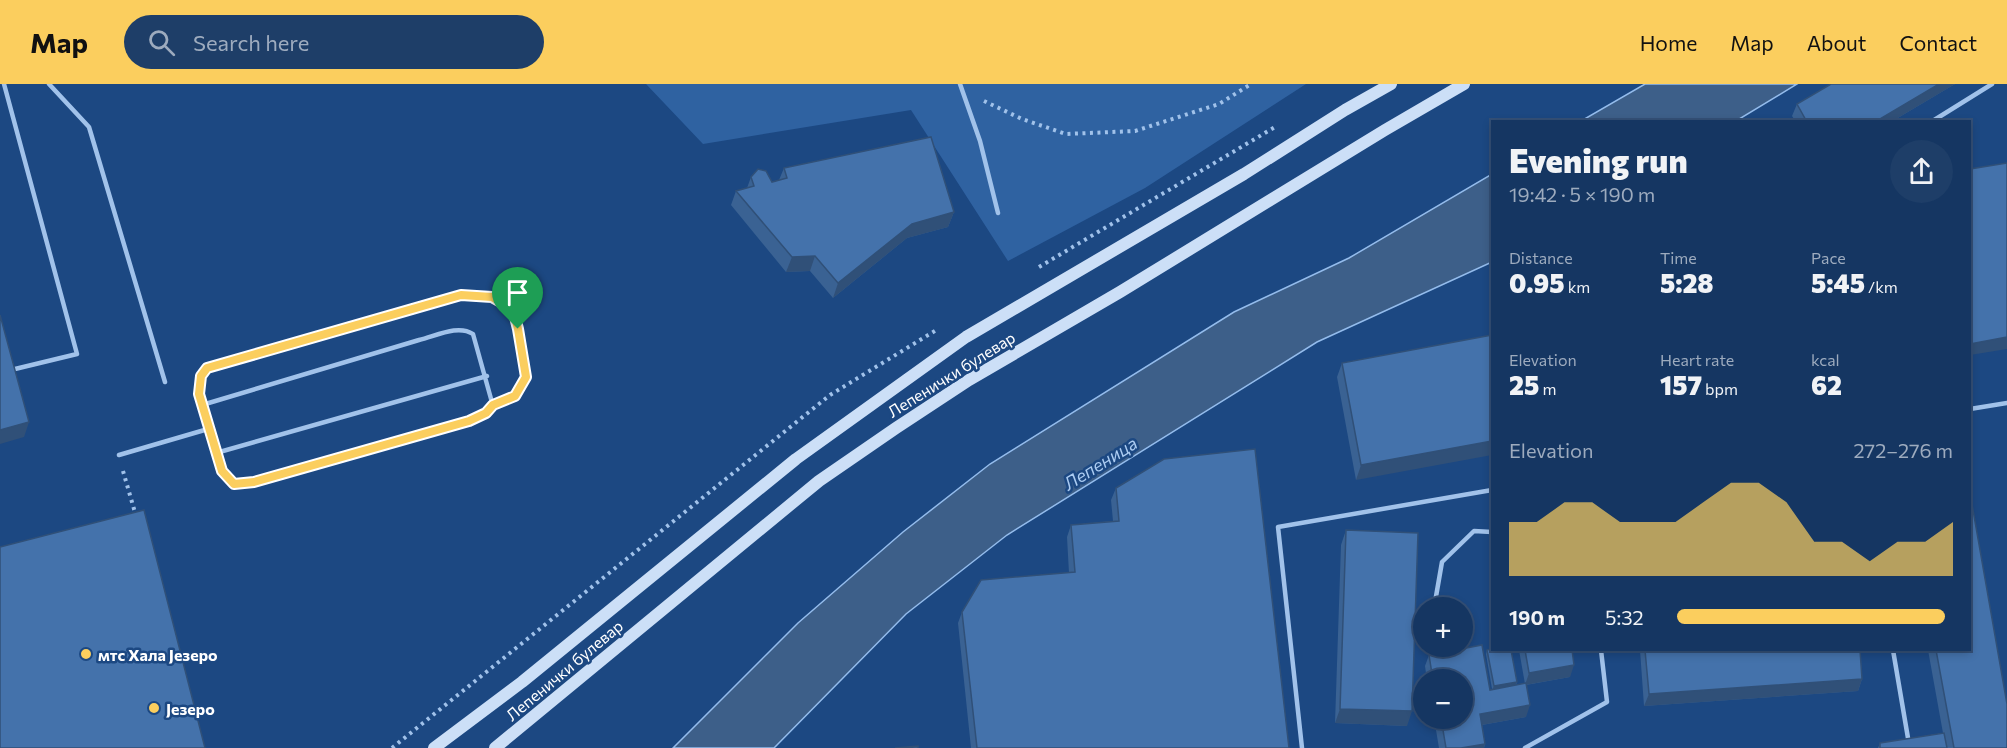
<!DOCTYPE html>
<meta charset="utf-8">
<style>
:root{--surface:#153662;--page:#1e3e68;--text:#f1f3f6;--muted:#9dabbe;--line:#345077;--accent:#fbce5e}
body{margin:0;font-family:Commissioner,sans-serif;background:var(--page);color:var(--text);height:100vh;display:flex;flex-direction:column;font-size:22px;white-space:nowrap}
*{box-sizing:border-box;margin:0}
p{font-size:20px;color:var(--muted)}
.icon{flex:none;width:33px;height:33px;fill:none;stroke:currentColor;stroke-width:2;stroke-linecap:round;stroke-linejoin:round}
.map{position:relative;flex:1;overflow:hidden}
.sheet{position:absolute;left:1491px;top:36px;width:480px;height:531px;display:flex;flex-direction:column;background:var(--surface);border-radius:0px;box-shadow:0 3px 9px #0003,0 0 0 2px var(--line)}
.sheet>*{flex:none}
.buttons{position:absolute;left:1413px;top:513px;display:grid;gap:12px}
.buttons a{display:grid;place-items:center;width:60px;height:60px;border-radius:50%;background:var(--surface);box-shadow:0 3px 9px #0003,0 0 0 2px var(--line);font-size:30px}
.pin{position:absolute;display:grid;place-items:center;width:51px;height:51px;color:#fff;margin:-62px -26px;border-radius:50% 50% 50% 0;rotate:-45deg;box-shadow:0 0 6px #0007}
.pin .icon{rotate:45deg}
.round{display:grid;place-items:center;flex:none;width:63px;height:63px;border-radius:32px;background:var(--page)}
.overview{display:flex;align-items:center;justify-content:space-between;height:102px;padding:0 18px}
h1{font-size:33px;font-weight:800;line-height:45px}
.stats{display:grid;grid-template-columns:repeat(3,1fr);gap:9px;height:102px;padding:6px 18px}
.stats div{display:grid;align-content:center}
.stats b{font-size:26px;font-weight:800}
.stats small{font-size:16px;font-weight:400}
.stats p{font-size:16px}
.chart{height:168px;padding:12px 18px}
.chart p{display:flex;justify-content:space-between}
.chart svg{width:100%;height:108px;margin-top:6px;fill:var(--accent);opacity:.7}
ul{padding:0 18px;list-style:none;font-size:20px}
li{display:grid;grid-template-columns:96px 72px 1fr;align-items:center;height:45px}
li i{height:15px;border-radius:8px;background:var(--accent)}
header{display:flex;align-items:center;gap:36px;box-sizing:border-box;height:84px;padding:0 30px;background:var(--accent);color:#111}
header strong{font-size:28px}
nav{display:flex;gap:33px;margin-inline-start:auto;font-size:21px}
.search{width:420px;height:54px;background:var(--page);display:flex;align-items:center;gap:15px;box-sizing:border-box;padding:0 21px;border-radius:33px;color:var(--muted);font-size:22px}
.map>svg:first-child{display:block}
.green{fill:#2f62a1}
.water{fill:#3d5f89;stroke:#94bcec;stroke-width:1.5}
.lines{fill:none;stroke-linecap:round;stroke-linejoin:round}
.path{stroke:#a1c2ea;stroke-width:4;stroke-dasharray:3 4.5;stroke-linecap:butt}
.service{stroke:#a1c2ea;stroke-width:4.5}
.secondary{stroke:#ccdff7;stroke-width:12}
.wall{fill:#3a6293}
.shaded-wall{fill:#305078}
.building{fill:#4472ab;stroke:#305078;stroke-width:1.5}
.route-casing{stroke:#fff;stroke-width:12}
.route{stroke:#fbce5e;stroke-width:8}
.poi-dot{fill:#fbce5e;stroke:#1c4882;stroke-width:2}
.labels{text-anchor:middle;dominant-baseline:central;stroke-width:5;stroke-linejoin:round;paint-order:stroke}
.street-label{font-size:16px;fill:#fff;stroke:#1c4882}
.poi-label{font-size:16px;font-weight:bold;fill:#fff;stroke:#1c4882;text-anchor:start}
.water-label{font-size:18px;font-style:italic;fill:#acccf2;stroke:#1c4882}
</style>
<header>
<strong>Map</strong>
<div class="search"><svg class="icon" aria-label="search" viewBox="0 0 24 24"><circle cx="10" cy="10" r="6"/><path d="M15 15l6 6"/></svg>Search here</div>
<nav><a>Home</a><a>Map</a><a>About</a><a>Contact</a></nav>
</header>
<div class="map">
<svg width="2007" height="664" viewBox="0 0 2007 664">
<rect width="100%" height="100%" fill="#1c4882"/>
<path class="green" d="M646 0H1306L1145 104 1008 177 911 26 703 60Z"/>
<path class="water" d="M1645 0H1797L1736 37H1581Z
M1492 90V178L1317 258 1007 451 906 530 774 664H673L798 539 903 448 990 380 1234 228 1349 174Z"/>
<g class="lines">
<path class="path" d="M984 17 1022 35 1066 50 1135 47 1219 20 1251 0
M1039 183 1275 43
M123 387 136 432
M392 664 830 311 938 245"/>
<path class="service" d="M4 0 77 270 15 285
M49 0 89 43 165 298
M960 0 980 57 998 129
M1931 38 1992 0
M202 321 419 256C436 252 458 240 473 250L493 322
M1970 325 2007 319
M216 369 487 292
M119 371 208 345C203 325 193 302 207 284L461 211 492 213 513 225 526 293 515 312 493 322 486 329 469 337 254 398 234 400 222 387 208 345
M1434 524 1442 478 1474 447 1492 448
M1893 566 1909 660
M1302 664 1278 443 1492 406
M1525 664 1607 618 1601 566"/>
<path class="secondary" d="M434 664 522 598 796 375 966 253 1244 90 1345 26 1391 0
M495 664 819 397 896 344 969 296 1120 208 1385 46 1464 0"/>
</g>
<path class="wall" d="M1831 0H1955L1891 38H1796L1792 32 1797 20Z
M784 84 954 128 948 143 907 154 833 214 810 187 786 188 731 121 736 107 747 104 751 93 772 98 779 96Z
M1492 251 1356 396 1337 293 1342 279Z
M1116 404 1289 664H971L958 539 962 528 1069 489 1067 453 1071 441 1113 437 1111 416Z
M1346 446 1407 642 1335 639 1341 461Z
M1487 566 1517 598 1516 601 1525 600 1519 566H1572L1570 593 1526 601V633L1482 641 1485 660 1484 664H1439L1434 634H1462V596H1427L1425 582 1429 571 1490 606 1492 605 1486 570Z
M1640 566H1860L1862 595 1858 607 1644 622Z
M1928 566H1970L2007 664H1878L1880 659 1943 649Z"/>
<path class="shaded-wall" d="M1939 0H1955L1891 38H1875Z
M954 128 948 143 907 154 833 214 838 199 912 140Z
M815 172 810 187 786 188 792 173Z
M2007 253V265L1970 271V260Z
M29 338 24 353 0 360V346Z
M1492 357V371L1356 396 1361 381Z
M1574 581 1570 593 1525 601 1529 589Z
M1862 595 1858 607 1644 622 1649 610Z
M1517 598 1515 602 1492 606 1494 602Z
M1530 621 1526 633 1476 642 1480 630Z
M1340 625 1412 627 1407 642 1335 639Z
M1485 660 1484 664H1461Z"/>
<path class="building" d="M1831 0H1939L1875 38H1807L1797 20Z
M931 53 954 128 912 140 838 199 815 172 792 173 736 107 754 102 751 93 758 85 766 87 772 98 787 94 784 84Z
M2007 79V253L1970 260V85Z
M0 231 29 338 0 346Z
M1492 251V357L1361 381 1342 279Z
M1255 365 1289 664H977L962 528 981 496 1075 488 1071 441 1119 437 1116 404 1164 375Z
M1970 409 2007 620V664H1954L1936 566H1970Z
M144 426 205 664H0V463Z
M1346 446 1418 449 1412 627 1340 625Z
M1482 561 1490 606 1526 599 1530 621 1480 630 1485 660 1461 664H1446L1441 634H1462V596H1433L1429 571Z
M1492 565V566H1511L1517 598 1494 602 1487 566Z
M1525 566H1572L1574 581 1529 589Z
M1645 566H1860L1862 595 1649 610Z
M1944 649 1947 664H1880V659Z
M918 662V664H895Z"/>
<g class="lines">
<g class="route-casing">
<path id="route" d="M461 211 492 213 513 225 518 245 526 293 515 312 493 321 486 329 469 337 254 398 234 400 222 387 199 310 201 292 207 284Z"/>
</g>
<use href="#route" class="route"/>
</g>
<g class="poi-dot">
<circle cx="86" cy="570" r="6"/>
<circle cx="154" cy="624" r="6"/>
</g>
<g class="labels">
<g class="street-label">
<text transform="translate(951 290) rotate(-32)">Лепенички булевар</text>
<text transform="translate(564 586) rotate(-40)">Лепенички булевар</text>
</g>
<g class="poi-label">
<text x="98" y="570">мтс Хала Језеро</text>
<text x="166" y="624">Језеро</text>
</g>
<g class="water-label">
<text transform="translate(1100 379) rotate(-32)">Лепеница</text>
</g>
</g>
</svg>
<div class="buttons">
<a>+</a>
<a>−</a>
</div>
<div class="pin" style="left:518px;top:245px;background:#1e9e55"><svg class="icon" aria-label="arrive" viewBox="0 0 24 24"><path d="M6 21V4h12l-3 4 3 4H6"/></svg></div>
<section class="sheet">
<div class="overview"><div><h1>Evening run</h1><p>19:42 · 5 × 190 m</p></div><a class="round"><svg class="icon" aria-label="share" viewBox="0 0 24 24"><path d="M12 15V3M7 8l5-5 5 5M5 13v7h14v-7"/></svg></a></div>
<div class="stats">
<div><p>Distance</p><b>0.95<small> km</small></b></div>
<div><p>Time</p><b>5:28</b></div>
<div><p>Pace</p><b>5:45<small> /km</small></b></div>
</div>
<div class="stats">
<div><p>Elevation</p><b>25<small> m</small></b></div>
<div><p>Heart rate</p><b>157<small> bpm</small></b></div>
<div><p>kcal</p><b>62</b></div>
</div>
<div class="chart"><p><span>Elevation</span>272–276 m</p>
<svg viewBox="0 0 160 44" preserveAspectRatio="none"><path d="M0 44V22L10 22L20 14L30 14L40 22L50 22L60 22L70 14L80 6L90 6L100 14L110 30L120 30L130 38L140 30L150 30L160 22V44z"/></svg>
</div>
<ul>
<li><b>190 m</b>5:32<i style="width:97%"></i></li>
</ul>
</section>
</div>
